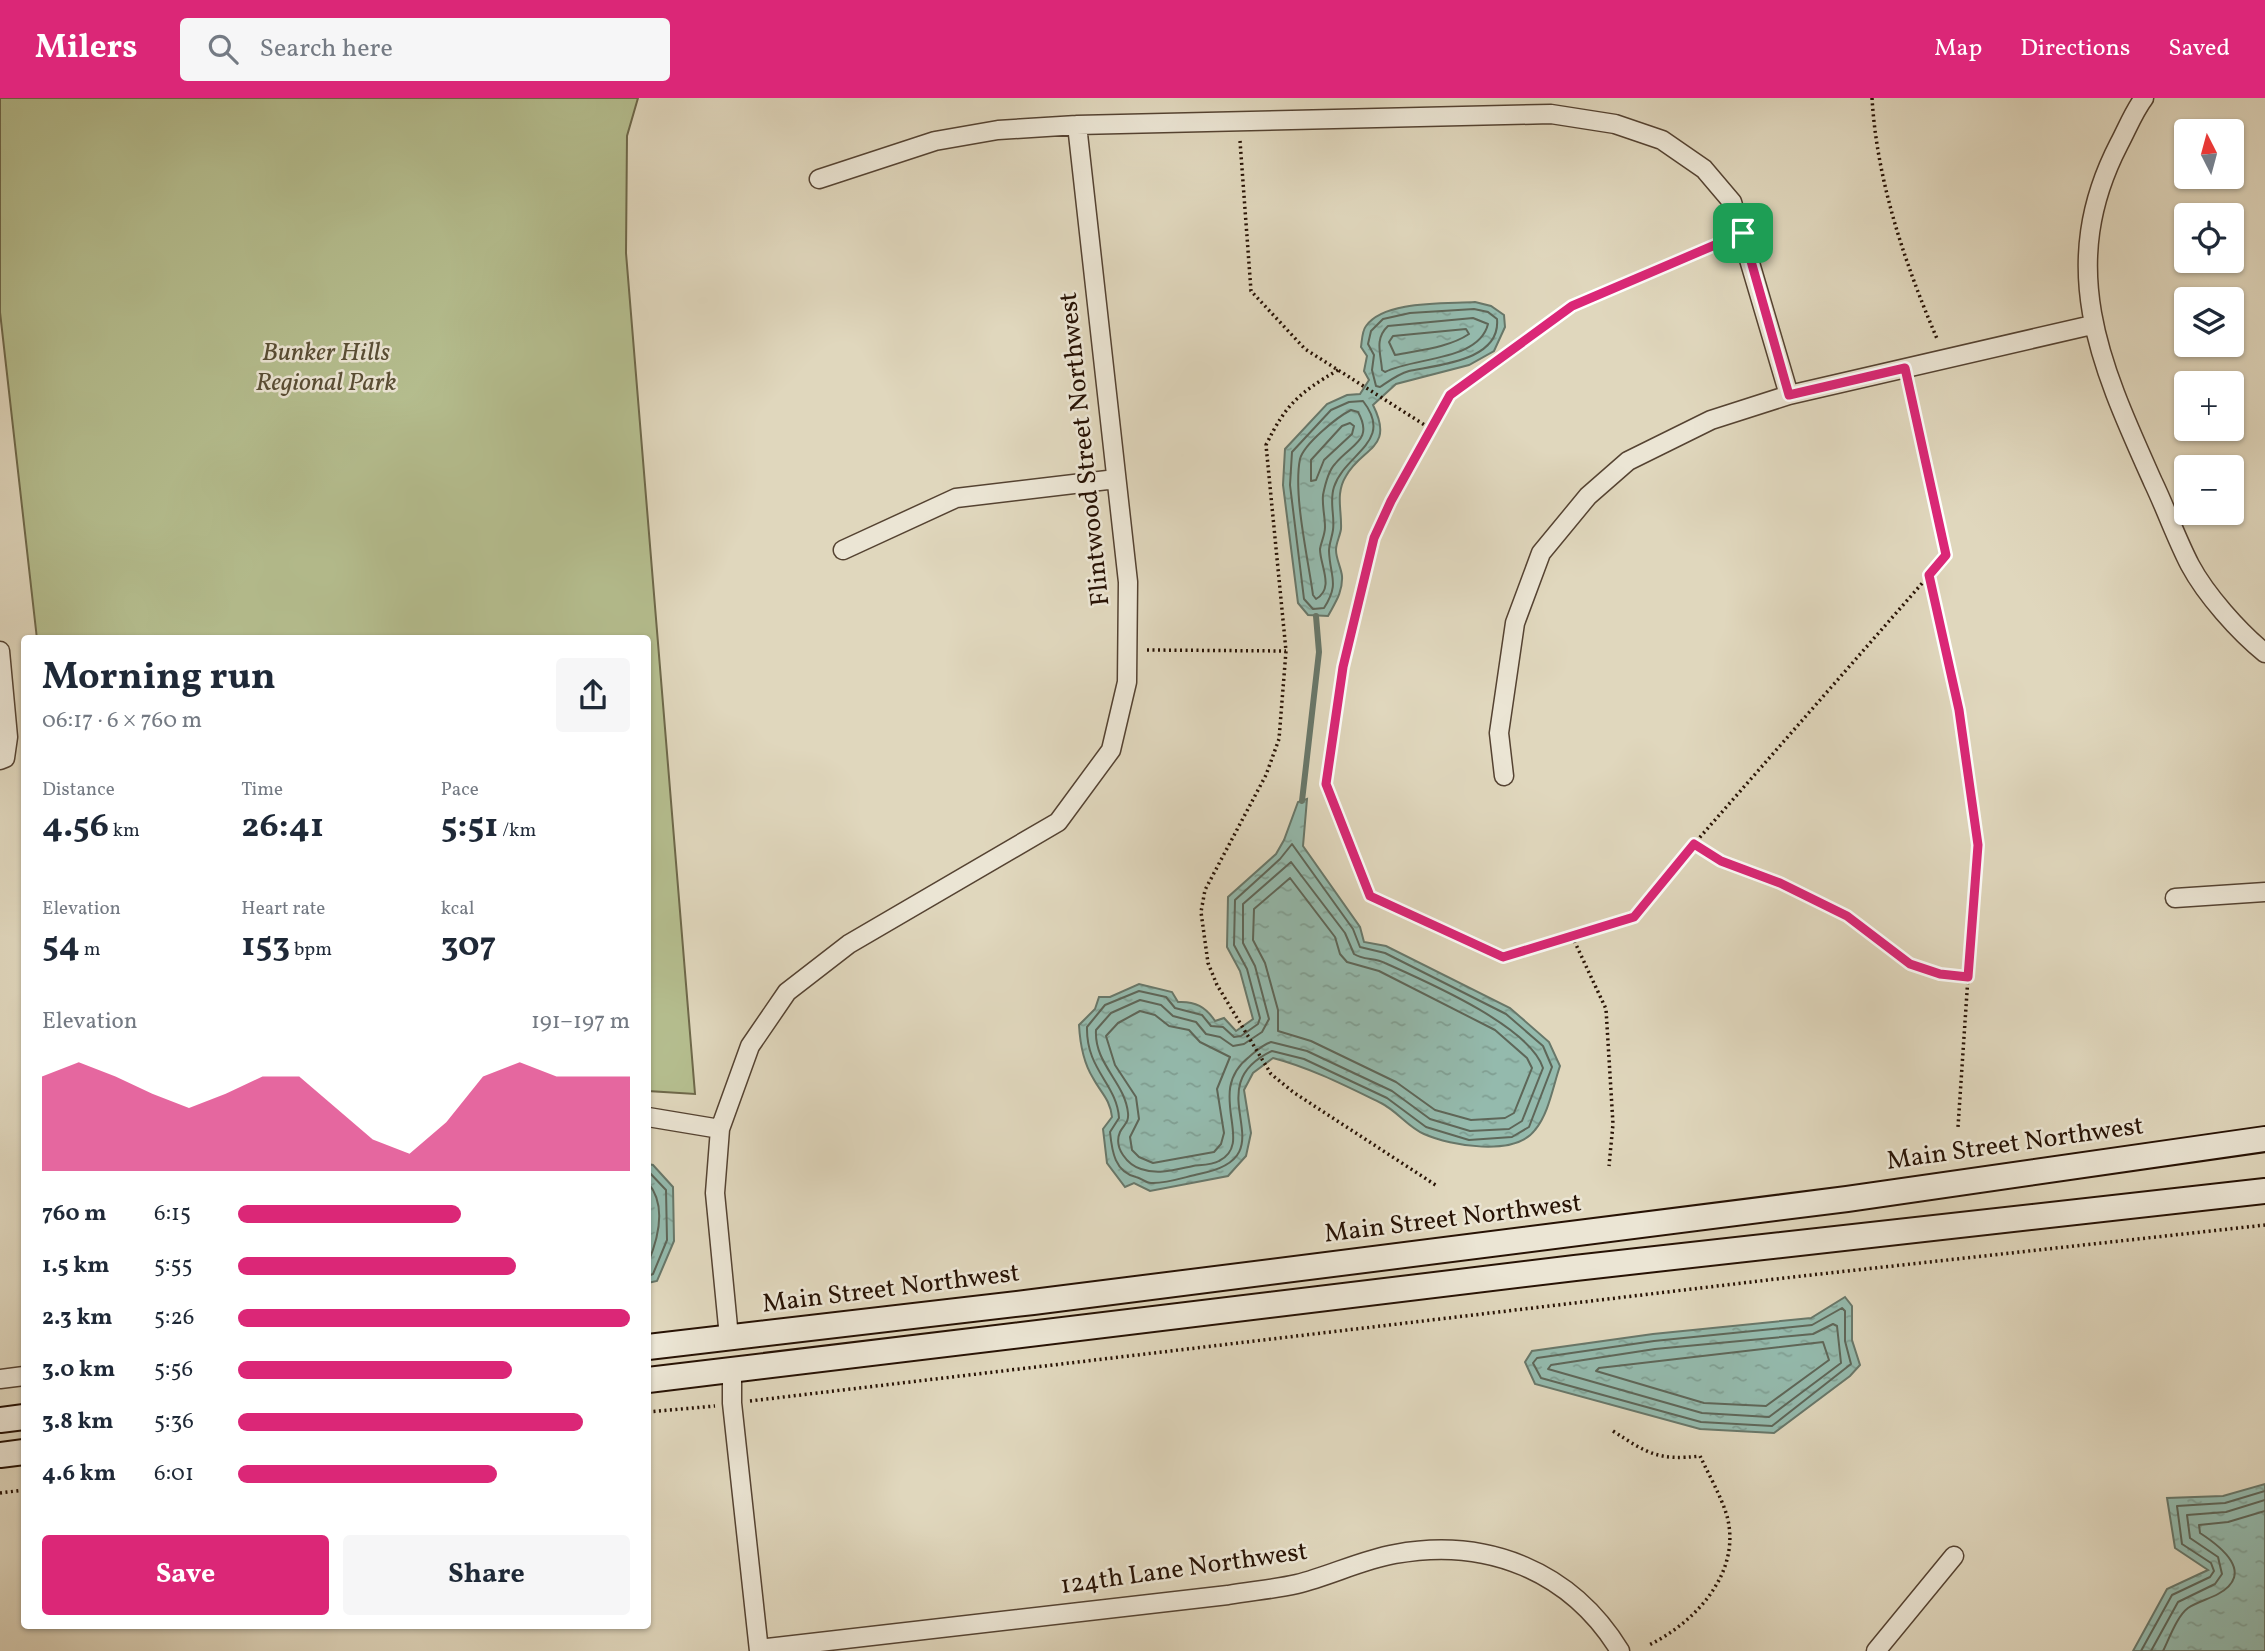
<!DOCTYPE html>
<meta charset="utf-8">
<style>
:root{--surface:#fff;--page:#f6f6f7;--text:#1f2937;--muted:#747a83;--accent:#db2777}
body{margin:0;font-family:Vollkorn,serif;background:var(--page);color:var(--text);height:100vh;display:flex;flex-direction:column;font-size:26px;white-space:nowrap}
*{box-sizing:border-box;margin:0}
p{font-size:23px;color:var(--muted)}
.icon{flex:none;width:38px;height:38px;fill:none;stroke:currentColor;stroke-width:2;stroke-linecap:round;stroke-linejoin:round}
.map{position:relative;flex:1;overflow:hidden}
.details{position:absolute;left:21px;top:537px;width:630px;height:994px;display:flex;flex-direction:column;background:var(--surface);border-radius:7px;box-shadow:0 2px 5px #0004}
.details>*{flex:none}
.needle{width:46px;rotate:354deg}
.controls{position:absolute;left:2174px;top:21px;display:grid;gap:14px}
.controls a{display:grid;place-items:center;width:70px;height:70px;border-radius:7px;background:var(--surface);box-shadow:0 2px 5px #0004;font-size:35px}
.pin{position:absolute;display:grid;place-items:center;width:60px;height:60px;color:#fff;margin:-30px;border-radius:14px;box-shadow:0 4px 10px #0006}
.round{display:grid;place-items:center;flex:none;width:74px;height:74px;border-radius:7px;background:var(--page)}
.summary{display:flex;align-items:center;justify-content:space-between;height:119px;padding:0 21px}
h1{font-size:38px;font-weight:700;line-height:52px}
.figures{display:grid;grid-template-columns:repeat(3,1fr);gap:10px;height:119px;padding:7px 21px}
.figures div{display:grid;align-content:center}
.figures b{font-size:35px;font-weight:700}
.figures small{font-size:19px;font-weight:400}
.figures p{font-size:19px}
.chart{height:196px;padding:14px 21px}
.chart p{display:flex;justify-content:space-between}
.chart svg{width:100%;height:126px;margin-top:7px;fill:var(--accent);opacity:.7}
.button{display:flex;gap:14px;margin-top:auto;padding:14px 21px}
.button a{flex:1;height:80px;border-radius:7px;background:var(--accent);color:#fff;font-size:28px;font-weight:700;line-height:80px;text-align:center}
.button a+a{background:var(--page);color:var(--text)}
ul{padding:0 21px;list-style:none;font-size:23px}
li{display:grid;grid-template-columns:112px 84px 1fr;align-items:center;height:52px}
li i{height:18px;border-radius:9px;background:var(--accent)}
header{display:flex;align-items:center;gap:42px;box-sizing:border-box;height:98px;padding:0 35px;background:var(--accent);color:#fff}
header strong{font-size:33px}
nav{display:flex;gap:38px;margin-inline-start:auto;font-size:24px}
.search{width:490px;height:63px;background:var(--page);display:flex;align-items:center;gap:18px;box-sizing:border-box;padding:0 24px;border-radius:7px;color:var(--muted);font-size:26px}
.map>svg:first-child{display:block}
.park{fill:#b5be8f;stroke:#6e684a;stroke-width:2}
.water{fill:url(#water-ripples);stroke:#687769;stroke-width:2}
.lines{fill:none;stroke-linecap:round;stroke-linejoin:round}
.shore{stroke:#5e6658;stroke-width:2}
.stream{stroke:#687769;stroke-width:6}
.street-casing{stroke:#554332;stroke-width:21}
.secondary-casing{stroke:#271204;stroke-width:28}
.path{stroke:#271204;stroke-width:3.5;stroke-dasharray:2 3.5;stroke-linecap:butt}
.street{stroke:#ebe5d4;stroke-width:18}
.secondary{stroke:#ebe5d4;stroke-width:24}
.route-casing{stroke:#fff;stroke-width:14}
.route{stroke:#db2777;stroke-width:9}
.labels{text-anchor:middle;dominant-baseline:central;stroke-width:5;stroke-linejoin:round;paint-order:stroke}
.park-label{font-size:26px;font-style:italic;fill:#594e35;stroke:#ebe5d4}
.street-label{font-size:26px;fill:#271204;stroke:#ebe5d4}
</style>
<header>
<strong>Milers</strong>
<div class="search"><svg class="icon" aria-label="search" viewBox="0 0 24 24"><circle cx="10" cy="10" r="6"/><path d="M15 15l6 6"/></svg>Search here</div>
<nav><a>Map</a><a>Directions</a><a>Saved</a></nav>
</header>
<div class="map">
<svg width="2265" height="1553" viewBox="0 0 2265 1553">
<defs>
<pattern id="water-ripples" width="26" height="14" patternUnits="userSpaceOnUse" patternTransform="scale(1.75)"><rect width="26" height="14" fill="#94baad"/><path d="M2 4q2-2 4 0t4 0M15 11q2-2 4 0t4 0" fill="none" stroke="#809f93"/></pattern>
</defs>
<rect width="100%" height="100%" fill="#e0d7bd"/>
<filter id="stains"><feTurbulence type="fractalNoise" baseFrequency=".00286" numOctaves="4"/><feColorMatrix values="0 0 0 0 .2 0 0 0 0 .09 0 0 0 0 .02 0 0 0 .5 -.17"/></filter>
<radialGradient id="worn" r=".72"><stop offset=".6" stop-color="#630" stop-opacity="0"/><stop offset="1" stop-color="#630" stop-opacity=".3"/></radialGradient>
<path class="park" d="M0 0H638L627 38 626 155 695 996 648 993V541H37L0 214Z"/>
<path class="water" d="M1475 204 1491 208 1504 217 1505 229 1494 253 1469 267 1396 286 1373 307C1395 351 1362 349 1346 378 1335 396 1342 412 1341 431 1340 438 1336 445 1336 452 1336 461 1341 469 1342 478 1343 494 1335 505 1328 518L1308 517 1298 505 1283 387 1285 351 1327 306 1347 297 1360 296 1369 282 1364 273 1367 258 1361 249C1362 242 1362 233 1366 228 1384 202 1446 206 1475 204Z
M1307 701 1303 748 1360 829 1364 844 1386 848 1510 910 1549 944 1560 968C1553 988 1549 1015 1535 1032 1515 1059 1451 1048 1424 1036 1408 1029 1397 1013 1381 1005 1346 988 1311 970 1273 960L1253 975 1244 992 1251 1035 1246 1058 1228 1078 1150 1093 1134 1085 1125 1089 1107 1065 1103 1031 1112 1019C1110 1001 1101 995 1093 980 1083 964 1080 945 1079 927L1095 911 1099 899H1110L1139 886 1172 894 1178 904C1195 903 1206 909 1215 923L1224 920 1236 933 1253 921 1240 873 1227 849 1228 799 1276 756 1284 742 1298 704Z
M648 1066 653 1067 673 1089 674 1143 657 1183 648 1185Z
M1845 1199 1852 1208V1242L1860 1267 1850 1278 1774 1335 1700 1331 1535 1286 1525 1264 1532 1253 1653 1236 1811 1220Z
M2265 1386V1553H2133L2167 1491 2208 1472 2175 1450 2167 1400 2223 1398Z"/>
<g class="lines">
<path class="shore" d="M1474 211 1488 214 1497 221C1501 263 1437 267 1409 273 1398 276 1389 283 1380 289L1376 288 1372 272 1374 257 1368 246 1371 233 1383 221 1410 215Z
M1473 220 1488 226C1479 263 1415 259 1385 274L1382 272C1381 256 1374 241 1388 228Z
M1466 231 1469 236C1448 250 1419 252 1395 257L1389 244 1393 238Z
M1363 303C1395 344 1345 355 1334 389 1329 404 1335 417 1333 432 1332 439 1329 446 1329 453 1330 479 1340 485 1324 510L1313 511 1304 501 1290 387 1292 354 1331 312 1349 304Z
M1351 312 1358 314C1374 343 1351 346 1335 366 1328 373 1325 387 1323 397 1322 408 1325 418 1325 429 1325 437 1321 444 1320 451 1320 468 1335 490 1316 501L1313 497C1308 460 1293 396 1300 361 1304 346 1337 319 1351 312Z
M1350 325 1354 328 1352 336 1324 362 1316 382 1311 383V362L1342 328Z
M1292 746 1353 831 1360 849 1385 855 1506 916 1543 948 1552 969 1529 1029 1512 1039 1469 1042 1426 1029 1387 1000 1304 961 1272 953C1192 991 1293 1058 1199 1076 1185 1079 1165 1086 1151 1085 1146 1085 1141 1080 1136 1079 1115 1074 1112 1054 1110 1034L1119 1020C1117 986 1086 972 1087 929L1105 907 1139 893 1166 899 1175 910 1202 917 1211 928 1223 929 1234 939 1241 938 1258 926 1260 920 1247 871 1234 847 1235 802 1280 761Z
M1291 764 1345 835 1354 856C1363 862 1375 860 1385 865 1425 883 1530 928 1543 970L1522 1023 1509 1031 1470 1033 1430 1021 1392 993 1307 953 1271 944C1262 947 1256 953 1249 959 1204 994 1256 1045 1219 1063 1212 1067 1200 1067 1193 1068 1174 1072 1158 1077 1141 1071 1128 1067 1113 1050 1120 1034 1124 1026 1129 1025 1128 1015 1125 984 1094 966 1096 932L1111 915 1140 902 1161 907 1173 918 1196 924 1206 936 1220 939 1233 948 1244 946 1262 934 1269 921 1255 868 1243 845V806Z
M1290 780 1335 839 1340 856 1347 864 1379 873 1495 932 1527 960 1532 970 1514 1015 1505 1020 1471 1022 1435 1012 1396 984 1311 943 1278 933V912L1265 865 1253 842 1254 811Z
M1140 913 1155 917 1169 928 1189 932 1200 944 1230 959 1217 991 1224 1035 1221 1046 1214 1054 1153 1065 1139 1059 1132 1052 1130 1039 1139 1021 1136 999 1115 967 1106 938 1118 925Z
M648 1073 666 1092 667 1142 653 1176 648 1178
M648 1085C667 1107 658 1141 648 1165
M1842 1210 1845 1213V1243L1851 1266 1772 1328 1701 1324 1541 1280 1533 1265 1537 1260 1654 1243 1812 1227Z
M1833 1226 1837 1228 1841 1265 1769 1319 1702 1315 1548 1271 1551 1267 1655 1251 1813 1236Z
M1823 1244 1829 1262 1766 1308 1704 1305 1596 1273 1599 1270Z
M2141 1553 2172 1497 2210 1479 2214 1473 2211 1465 2182 1446 2177 1408 2225 1405 2265 1393
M2151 1553 2178 1504 2215 1486 2222 1476 2218 1459 2190 1440 2187 1417 2226 1414 2265 1402
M2163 1553C2169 1541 2177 1518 2188 1510 2197 1504 2209 1501 2218 1496 2256 1475 2220 1448 2200 1435L2199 1427 2228 1424 2265 1413"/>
<path class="stream" d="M1302 703 1319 554 1316 518"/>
<g class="street-casing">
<path id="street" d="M2144 0C2134 13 2127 31 2119 46 2055 170 2101 268 2153 384 2166 411 2176 440 2190 467 2206 497 2239 534 2265 555
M819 81 935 43 998 32 1077 27 1551 16 1615 26 1662 42 1704 71 1732 104 1789 297
M843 452 956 400 1116 381
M0 553 8 639 5 660 0 662
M1504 678 1499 635 1515 525 1541 455 1588 398 1628 363 1711 322 1789 297 2092 227
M2175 800 2265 794
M648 1019 720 1031
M729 1239 715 1095 720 1031 750 948 787 894 849 846 1058 724 1111 652 1127 584 1128 484 1077 27
M732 1272V1305L759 1553
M0 1281 24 1278
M759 1551 1228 1497C1251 1493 1275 1491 1297 1486 1330 1478 1361 1462 1395 1456 1487 1439 1571 1473 1620 1553
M1876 1553 1954 1458"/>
</g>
<g class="secondary-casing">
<path id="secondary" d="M648 1249 1033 1204 1847 1101 2265 1041
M648 1282 1575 1170 2265 1093
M0 1322 24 1319
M0 1357 24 1354"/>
</g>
<path class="path" d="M1872 0C1877 84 1905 166 1938 243
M1240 43 1251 193 1305 251 1431 331
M1725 143 1572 208 1450 297 1390 403 1374 440 1343 569 1326 686 1370 798 1503 859 1635 819 1694 746 1946 458 1909 289
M1338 272C1299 295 1286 306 1266 347L1286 553 1279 641 1266 677 1205 792 1201 814 1208 865 1217 887 1271 976 1293 994 1437 1088
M1929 477 1959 612 1978 747 1968 879
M1147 552 1286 553
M1694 746 1721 763 1780 785 1847 819 1910 866 1940 876 1968 879 1958 1029
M1572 838 1606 911 1613 1026 1609 1068
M750 1303 1793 1179 2265 1127
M648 1314 715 1308
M1613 1333C1647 1355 1658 1363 1700 1358 1709 1377 1721 1398 1727 1418 1742 1474 1696 1524 1649 1547
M0 1395 24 1392"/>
<use href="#street" class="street"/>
<use href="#secondary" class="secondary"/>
</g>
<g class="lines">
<g class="route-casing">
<path id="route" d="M1743 135 1789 297 1905 270 1946 457 1929 477 1959 612 1978 747 1968 879 1940 876 1910 866 1847 818 1780 785 1721 763 1694 746 1634 819 1503 859 1370 798 1326 686 1343 569 1374 440 1391 403 1450 297 1572 208Z"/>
</g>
<use href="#route" class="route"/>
</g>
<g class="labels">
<g class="park-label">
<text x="326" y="255">Bunker Hills<tspan x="326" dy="30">Regional Park</tspan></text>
</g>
<g class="street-label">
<text transform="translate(1085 351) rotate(-96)">Flintwood Street Northwest</text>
<text transform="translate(2015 1046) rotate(-8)">Main Street Northwest</text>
<text transform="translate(1453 1121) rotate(-7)">Main Street Northwest</text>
<text transform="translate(891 1191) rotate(-7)">Main Street Northwest</text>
<text transform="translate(1184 1471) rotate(-8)">124th Lane Northwest</text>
</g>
</g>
<rect width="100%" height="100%" filter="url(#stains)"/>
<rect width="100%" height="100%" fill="url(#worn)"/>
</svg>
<div class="controls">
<a><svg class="needle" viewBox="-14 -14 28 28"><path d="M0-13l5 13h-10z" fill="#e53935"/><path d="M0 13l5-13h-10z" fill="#747a83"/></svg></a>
<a><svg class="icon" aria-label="locate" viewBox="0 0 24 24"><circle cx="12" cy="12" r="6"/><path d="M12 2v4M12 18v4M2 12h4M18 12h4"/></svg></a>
<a><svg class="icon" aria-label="layers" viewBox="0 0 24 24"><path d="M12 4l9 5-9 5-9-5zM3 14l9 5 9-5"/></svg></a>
<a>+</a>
<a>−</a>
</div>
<div class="pin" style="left:1743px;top:135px;background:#1e9e55"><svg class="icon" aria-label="arrive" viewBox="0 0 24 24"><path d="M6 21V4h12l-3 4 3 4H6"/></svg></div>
<section class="details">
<div class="summary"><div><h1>Morning run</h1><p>06:17 · 6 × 760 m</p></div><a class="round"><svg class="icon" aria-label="share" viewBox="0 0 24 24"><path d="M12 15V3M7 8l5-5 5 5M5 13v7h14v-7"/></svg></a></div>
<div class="figures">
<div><p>Distance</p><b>4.56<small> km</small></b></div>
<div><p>Time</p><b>26:41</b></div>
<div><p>Pace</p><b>5:51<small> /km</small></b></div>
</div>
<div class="figures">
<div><p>Elevation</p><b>54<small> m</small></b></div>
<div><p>Heart rate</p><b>153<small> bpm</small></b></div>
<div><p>kcal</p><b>307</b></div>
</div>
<div class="chart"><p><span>Elevation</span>191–197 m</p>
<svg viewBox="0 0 160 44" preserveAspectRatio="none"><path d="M0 44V11L10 6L20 11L30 17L40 22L50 17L60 11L70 11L80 22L90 33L100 38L110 27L120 11L130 6L140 11L150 11L160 11V44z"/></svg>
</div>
<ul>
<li><b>760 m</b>6:15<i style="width:57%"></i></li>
<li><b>1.5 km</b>5:55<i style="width:71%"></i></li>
<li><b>2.3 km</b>5:26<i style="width:100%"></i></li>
<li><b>3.0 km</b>5:56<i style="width:70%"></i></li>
<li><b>3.8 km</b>5:36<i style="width:88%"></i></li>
<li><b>4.6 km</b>6:01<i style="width:66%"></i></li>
</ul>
<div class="button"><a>Save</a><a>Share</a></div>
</section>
</div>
